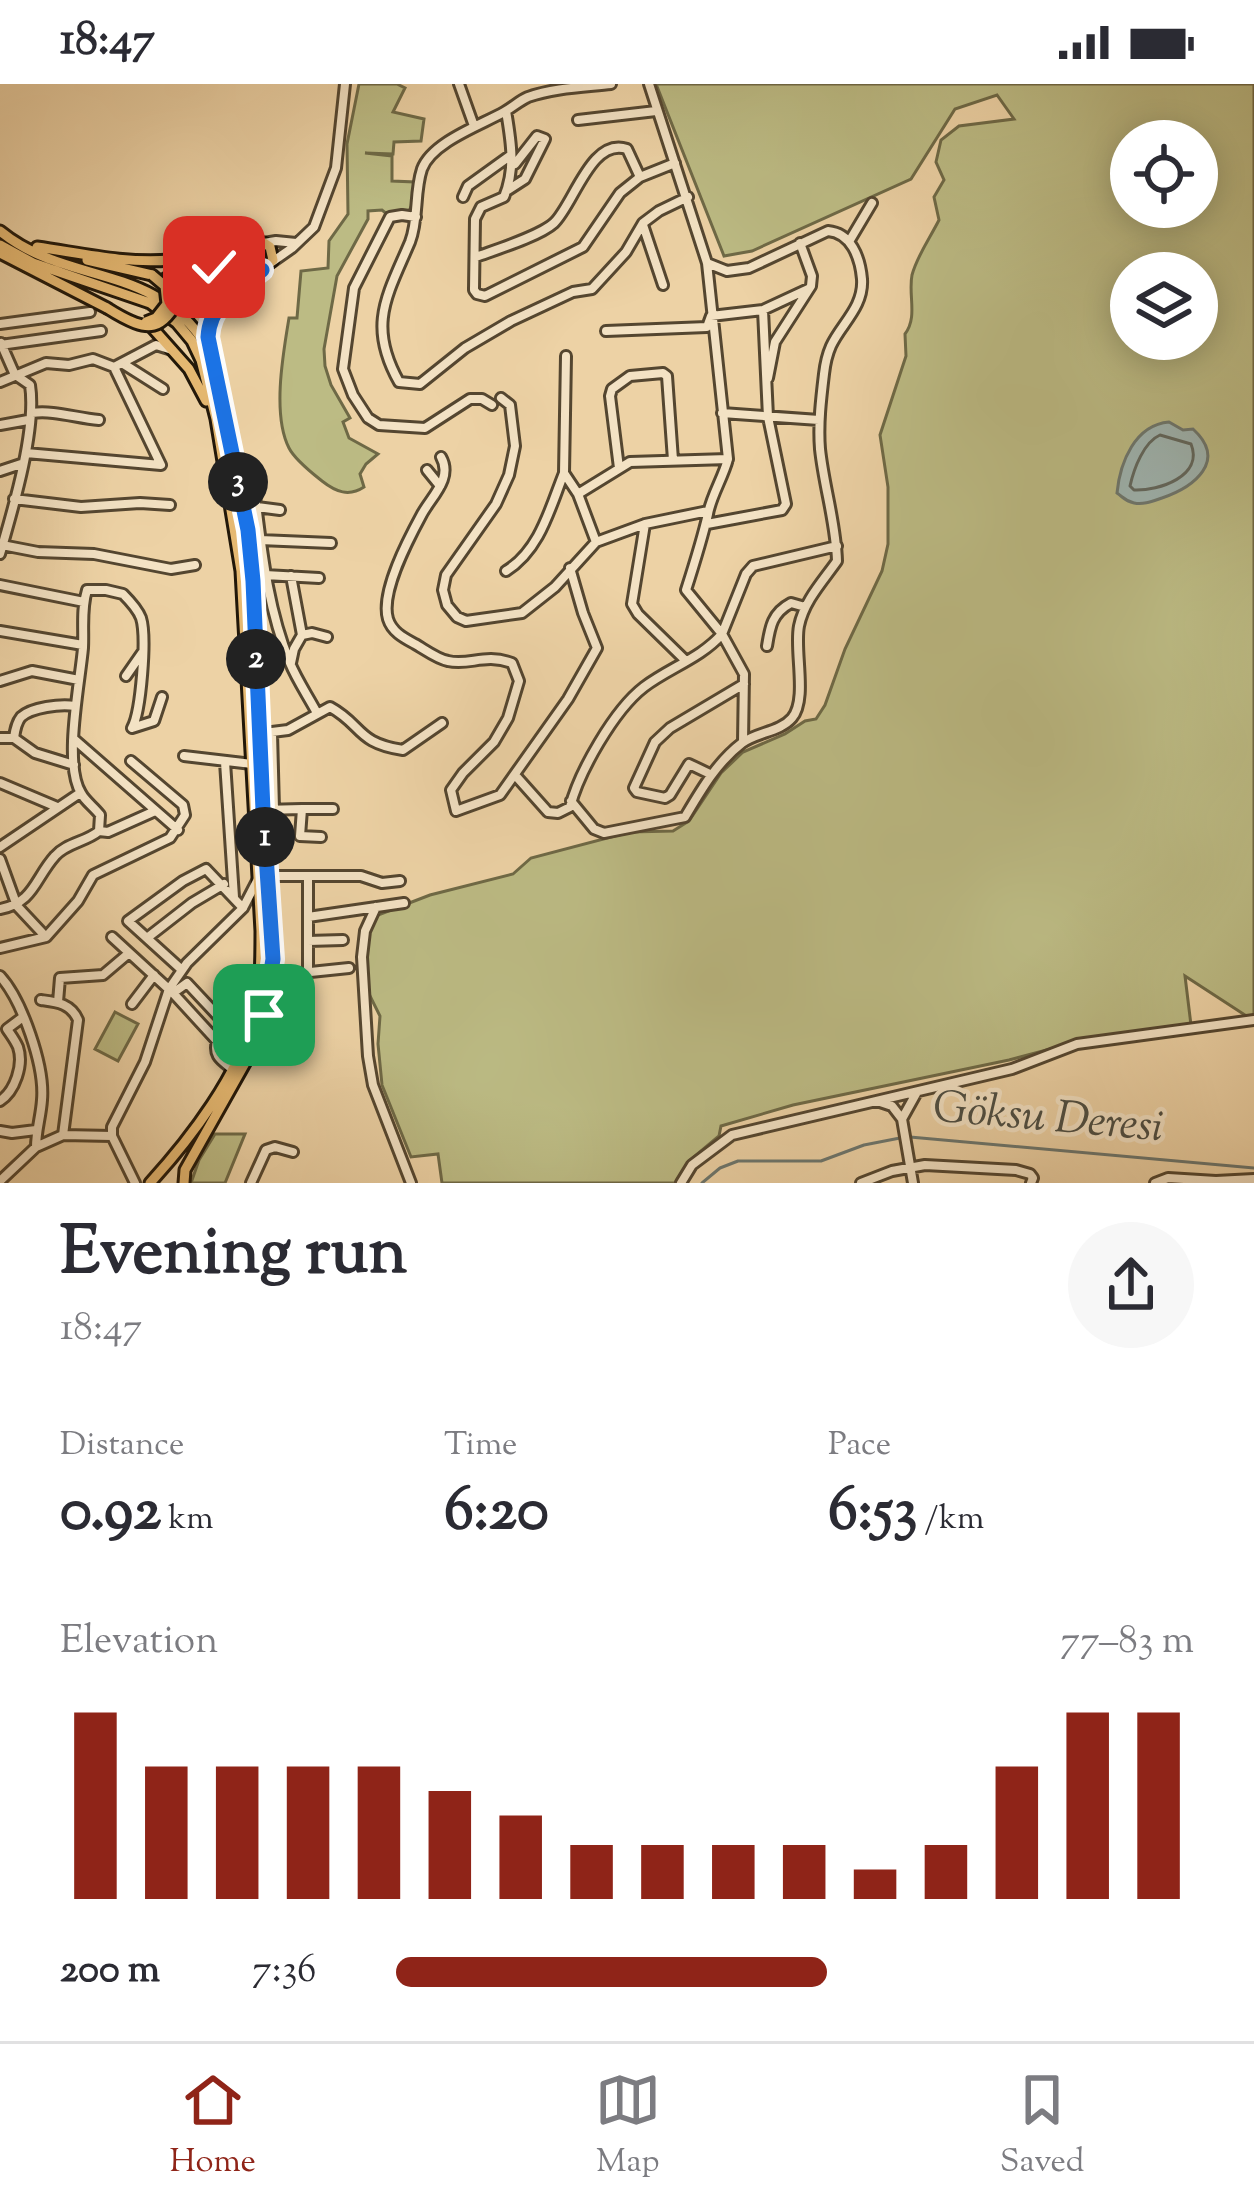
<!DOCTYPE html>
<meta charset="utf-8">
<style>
:root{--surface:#fff;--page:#f7f7f7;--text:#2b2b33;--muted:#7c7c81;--line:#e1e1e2;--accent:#8f2418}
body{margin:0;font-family:"Sorts Mill Goudy",serif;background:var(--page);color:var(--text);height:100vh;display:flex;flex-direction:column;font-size:45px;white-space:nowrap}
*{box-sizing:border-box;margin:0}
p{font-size:39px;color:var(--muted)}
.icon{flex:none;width:66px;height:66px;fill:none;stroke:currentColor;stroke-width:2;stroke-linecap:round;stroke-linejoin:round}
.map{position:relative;height:1099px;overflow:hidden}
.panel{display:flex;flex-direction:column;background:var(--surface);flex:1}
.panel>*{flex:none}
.fabs{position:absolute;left:1110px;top:36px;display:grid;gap:24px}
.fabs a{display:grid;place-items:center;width:108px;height:108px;border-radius:50%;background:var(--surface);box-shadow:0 6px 30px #0003;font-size:60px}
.pin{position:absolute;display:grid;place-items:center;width:102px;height:102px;color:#fff;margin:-51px;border-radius:24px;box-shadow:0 6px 18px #0006}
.km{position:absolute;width:60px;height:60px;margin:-30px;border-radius:50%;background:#222;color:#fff;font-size:33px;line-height:60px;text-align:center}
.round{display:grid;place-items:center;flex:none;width:126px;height:126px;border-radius:63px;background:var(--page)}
.headline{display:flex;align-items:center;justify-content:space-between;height:204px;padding:0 60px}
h1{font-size:66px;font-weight:700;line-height:90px}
.stats{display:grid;grid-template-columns:repeat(3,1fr);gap:18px;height:204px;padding:12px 60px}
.stats div{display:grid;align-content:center}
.stats b{font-size:60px;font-weight:700}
.stats small{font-size:33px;font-weight:400}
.stats p{font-size:33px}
.chart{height:336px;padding:24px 60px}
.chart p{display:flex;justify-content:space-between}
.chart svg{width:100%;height:216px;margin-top:12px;stroke:var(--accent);stroke-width:6}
ul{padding:0 60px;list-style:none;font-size:39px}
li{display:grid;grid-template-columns:192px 144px 1fr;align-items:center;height:90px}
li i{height:30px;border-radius:15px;background:var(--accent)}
.status{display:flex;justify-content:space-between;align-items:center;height:84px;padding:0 60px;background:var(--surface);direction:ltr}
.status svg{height:33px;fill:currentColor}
.dock{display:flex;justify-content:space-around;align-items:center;height:168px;border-top:3px solid var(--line);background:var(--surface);font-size:33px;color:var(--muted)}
.dock a{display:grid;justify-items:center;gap:6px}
.dock .on{color:var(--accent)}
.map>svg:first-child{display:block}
.green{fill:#bcbb84;stroke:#6e6946;stroke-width:3;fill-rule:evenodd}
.water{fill:#9eb5b2;stroke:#6c766e;stroke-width:3}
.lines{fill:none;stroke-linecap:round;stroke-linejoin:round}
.shore{stroke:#60665e;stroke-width:3}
.stream{stroke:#6c766e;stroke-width:3}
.major-tunnel{stroke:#c4ad86;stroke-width:9;stroke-dasharray:9 4.5;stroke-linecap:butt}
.minor-casing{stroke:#544630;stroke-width:14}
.major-casing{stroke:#211709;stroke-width:15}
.minor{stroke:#f3e2c4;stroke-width:8}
.major{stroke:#e6b972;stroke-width:9}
.major-bridge-casing{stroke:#211709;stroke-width:15;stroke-linecap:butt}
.major-bridge{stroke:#e6b972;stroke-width:9}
.route-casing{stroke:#fff;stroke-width:24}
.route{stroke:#1a73e8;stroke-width:15}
.labels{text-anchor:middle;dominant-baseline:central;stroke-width:9;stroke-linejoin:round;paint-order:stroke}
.water-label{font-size:45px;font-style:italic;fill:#4d4e44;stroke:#f3e2c4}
</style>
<div class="status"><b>18:47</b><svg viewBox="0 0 49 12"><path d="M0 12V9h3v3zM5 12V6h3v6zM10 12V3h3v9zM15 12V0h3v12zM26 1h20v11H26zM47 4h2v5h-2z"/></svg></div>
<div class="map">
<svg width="1254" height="1099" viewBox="0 0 1254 1099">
<rect width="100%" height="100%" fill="#edd2a5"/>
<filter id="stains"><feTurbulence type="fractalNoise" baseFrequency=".00167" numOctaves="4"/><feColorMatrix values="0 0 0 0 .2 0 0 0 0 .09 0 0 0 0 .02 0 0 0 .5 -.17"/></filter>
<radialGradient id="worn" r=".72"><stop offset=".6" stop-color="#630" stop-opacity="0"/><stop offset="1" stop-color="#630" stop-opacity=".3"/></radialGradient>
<path class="green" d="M359 0H397L405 4 393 28 424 35 421 57 394 58 393 70 365 69 392 72V97L415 98 414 117 408 129 388 131 382 126 368 127V135L337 192 324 265 325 282 331 301 350 334 343 338 349 354 378 370 366 380 360 390 364 403C349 413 336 408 322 397 312 389 295 376 289 364 272 331 283 270 289 234H297L301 187 328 184 329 157 348 130 347 60Z
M656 0H1254V932L1248 933 1185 892 1191 941 1092 954 1009 976 793 1021 721 1042 719 1052 689 1077 675 1099H442L438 1070 411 1073 382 1001 378 960 380 932 369 910 364 886 369 846 378 831 430 811 513 790 531 774 630 748 673 747 689 737 721 689 743 668 785 650 805 637 816 635 825 621 845 565 882 487 888 460V403L880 351 906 272 905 250C918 233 908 211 912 191 917 172 930 154 939 136L934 113 944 96 936 78 941 56 959 42 1014 35 997 11 955 25 911 95 752 167 724 172ZM1131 57H1197V123H1131ZM1131 189H1197V255H1131Z
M115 928 138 940 118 977 95 965Z
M215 1050H245L225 1099H191L199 1076Z"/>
<path class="water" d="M1169 338 1183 346 1193 345C1228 377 1194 403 1162 414 1153 417 1144 421 1134 419 1125 417 1124 414 1117 409 1120 378 1135 341 1169 338Z"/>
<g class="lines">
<path class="shore" d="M1160 351 1191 360C1204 392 1159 407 1134 406L1130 402C1134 384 1144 358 1160 351Z"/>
<path class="stream" d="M910 1053 1254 1084
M702 1099 720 1084 738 1077H821L864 1061 900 1054"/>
<path class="major-tunnel" d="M149 240 150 216 165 195"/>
<g class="minor-casing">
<path id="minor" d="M459 0 474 42
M611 0C584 3 553 4 528 13 519 17 513 23 504 28 481 41 432 58 422 85 414 109 419 135 410 158 387 212 367 241 399 298L420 300 465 264 511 237 573 208 592 205 626 168 643 139 659 127 688 113
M649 0 707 179 728 375C723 394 711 412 708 430 702 456 694 481 686 506L722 550 744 590 743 658
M506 27C511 57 516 84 504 113L481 123 475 135 474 206 477 210 485 212 583 163 620 109 640 93 675 79
M578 36 656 27
M508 106 525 95 545 55 537 52 515 80
M463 113 468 102 511 71
M416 133 402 131 390 133 354 204 343 285 353 311 368 334 379 341 425 344 470 315H482L492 321
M643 141 663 201
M850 156 872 119
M264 159 276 157 296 159
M476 173C495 166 540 152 554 139 574 120 591 53 627 65L640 93
M272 178 292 164 314 143 336 84 345 0
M0 240 90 228
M606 247 707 243 711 232 763 226 808 205
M1 259 15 291
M0 261 101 247
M566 272 564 389 578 410 596 458
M122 279 163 305
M114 283 156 261 172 266
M768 294 775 258 811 202 812 192 800 159
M0 298 46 279 69 281 93 275 114 283 161 381 26 369
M501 314 510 321 515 362 509 391 496 420 446 491 443 506 447 521 457 533 466 537 522 529 555 503 596 458 645 440 708 427
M32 329C54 326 76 334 99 336
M722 329 819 336
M0 341 28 336
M441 373C453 394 432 412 422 430 409 454 380 508 388 535 392 548 404 554 415 560 424 565 437 575 448 577 470 582 484 569 512 579L519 597 508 634 494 658 463 689 451 706 456 727 500 711 568 615 597 564 583 529 570 484
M619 384 610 312 612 305 630 292 663 289 667 292 673 376
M427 386 440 402
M0 387 21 380
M238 395 253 396C261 457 266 521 290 579 297 596 308 612 317 629
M578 410 630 378 728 375
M14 415 81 423 140 419 170 421
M257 423 280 426
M645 440 632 520 638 530 685 576
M707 440 782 426 786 420 768 333 763 226
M260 456 331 459
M2 461 38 468 94 470 171 485 195 481
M0 470C13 425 37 345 30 301L17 292
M506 487C540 466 550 424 564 389
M265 491 319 494
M291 492 302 551
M0 501 84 518
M0 547 83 561
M767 562C770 543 772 529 791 519L805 523
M291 579 294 565 302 551 312 549 327 553
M126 592 142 569
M0 597 32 587 79 596
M272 649 274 725
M256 650 288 646 330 623C363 641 356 659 403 666L442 639
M0 654H14L35 669 74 681
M14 654C15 647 16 639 21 633 32 623 60 620 75 622
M75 656 178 746
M184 672 252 680
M225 678 234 813
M710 690 689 680 670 711 665 714 637 708 634 704 655 658 670 644 744 600
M515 691 548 728 558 729 570 723C579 688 614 626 644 603 669 584 701 574 722 550L746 490 753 482 837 462
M0 699 57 723
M571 717 594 745 604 749 685 733C701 706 717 678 742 659 757 648 780 648 792 634 808 615 794 567 799 542 804 517 823 497 837 477 836 439 824 403 820 365 818 340 821 315 824 290 825 281 827 271 831 262 841 240 864 223 862 195 860 173 851 149 828 147L749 184 727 187 707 179
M302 725H333
M263 726 302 725 300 752 321 753
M99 747 108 748 155 727
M0 763 80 709
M0 775 17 822 46 853
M308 793V889
M376 823 365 847 362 873 368 972 373 1001 411 1099
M0 825C34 819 35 794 55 772 66 759 86 758 99 747L100 731C94 723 85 717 81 709 63 680 80 599 83 564 84 545 81 525 87 506H106L123 510C129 516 138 526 141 534 147 553 141 628 132 644L154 637 162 613
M308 833 404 819
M112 853 173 909 217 957 231 946 187 899 173 909
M147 854 192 819 224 800
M308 857 343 856
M0 864 46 853 78 817 93 791 170 754 185 731 183 721 131 677
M182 886 128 837 183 797 206 785 243 824
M0 892C22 916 45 982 42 1016 41 1032 36 1047 36 1063
M272 892 349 884
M41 916C56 918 71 919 78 936L63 1051
M58 918 60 894 103 891 129 869
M132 920 154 891
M217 957C213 972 221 976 231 984
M0 1017C15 1007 24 981 18 963 15 956 11 951 7 945L23 933
M877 1017 892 1022 902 1035 917 1008
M902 1035 913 1099
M0 1047 12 1049 36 1046
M0 1097 36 1063 63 1051 112 1052
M135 1099 112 1052V1043L145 978 169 905 187 879 243 824 258 795 267 792H361L382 799 400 797
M251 1099 266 1066 275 1063 293 1068
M681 1099 692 1081 732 1051 1012 985 1077 960 1254 936
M861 1099 892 1087 925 1081 1016 1086 1030 1090 1033 1094 1031 1099
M1155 1099 1168 1094 1216 1097 1254 1095"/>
</g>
<g class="major-casing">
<path id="major" d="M0 147C67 202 154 178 206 261
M0 161 33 179 150 219 177 239 192 257 201 276 216 335 241 487 261 847C261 875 261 905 254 932 239 991 191 1054 150 1099
M37 163C80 169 126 180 170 176 202 172 232 157 264 159
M0 169 107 224
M87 176 152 191
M165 195 194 176
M193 197C213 179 236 177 262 186
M149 240 189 285 206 317
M184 1099 185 1086 253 965 264 931 272 892 253 497 247 446 208 253C211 214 248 200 273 176L270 163 264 159"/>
</g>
<use href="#minor" class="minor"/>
<use href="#major" class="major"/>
<g class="major-bridge-casing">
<path id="major-bridge" d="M107 224C161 258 161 240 193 197
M146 238 156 234 167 220 165 202 152 191"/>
</g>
<use href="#major-bridge" class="major-bridge"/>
</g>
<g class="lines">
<g class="route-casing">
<path id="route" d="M214 183 237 180 262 186C237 205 210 219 208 253L248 446 253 497 263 726 273 875 264 931"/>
</g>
<use href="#route" class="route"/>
</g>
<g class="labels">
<g class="water-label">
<text transform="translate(1048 1036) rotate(5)">Göksu Deresi</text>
</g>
</g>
<rect width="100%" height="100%" filter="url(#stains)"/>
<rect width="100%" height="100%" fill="url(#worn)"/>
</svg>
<div class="fabs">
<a><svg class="icon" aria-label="locate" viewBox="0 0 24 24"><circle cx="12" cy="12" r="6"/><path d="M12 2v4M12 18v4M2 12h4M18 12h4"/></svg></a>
<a><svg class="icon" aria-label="layers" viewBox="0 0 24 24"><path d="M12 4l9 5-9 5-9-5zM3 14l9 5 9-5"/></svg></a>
</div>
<div class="pin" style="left:264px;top:931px;background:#1e9e55"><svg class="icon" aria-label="arrive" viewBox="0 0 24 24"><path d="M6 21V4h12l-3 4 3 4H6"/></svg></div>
<div class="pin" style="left:214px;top:183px;background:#d93025"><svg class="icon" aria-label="check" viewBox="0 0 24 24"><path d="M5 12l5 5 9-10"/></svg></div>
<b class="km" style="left:265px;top:753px">1</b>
<b class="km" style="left:256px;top:575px">2</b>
<b class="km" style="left:238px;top:398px">3</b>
</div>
<section class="panel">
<div class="headline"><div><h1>Evening run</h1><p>18:47</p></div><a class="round"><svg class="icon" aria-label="share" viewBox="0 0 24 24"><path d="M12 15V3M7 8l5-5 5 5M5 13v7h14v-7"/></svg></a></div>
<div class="stats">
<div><p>Distance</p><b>0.92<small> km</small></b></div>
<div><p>Time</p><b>6:20</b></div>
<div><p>Pace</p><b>6:53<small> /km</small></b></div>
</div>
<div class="chart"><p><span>Elevation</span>77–83 m</p>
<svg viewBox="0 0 160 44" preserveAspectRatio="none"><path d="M5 44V6M15 44V17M25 44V17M35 44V17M45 44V17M55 44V22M65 44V27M75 44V33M85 44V33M95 44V33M105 44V33M115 44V38M125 44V33M135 44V17M145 44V6M155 44V6"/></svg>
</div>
<ul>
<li><b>200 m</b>7:36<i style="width:54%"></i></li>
</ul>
</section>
<nav class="dock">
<a class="on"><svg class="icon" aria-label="home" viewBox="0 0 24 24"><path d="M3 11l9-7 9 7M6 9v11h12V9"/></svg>Home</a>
<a><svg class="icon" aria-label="map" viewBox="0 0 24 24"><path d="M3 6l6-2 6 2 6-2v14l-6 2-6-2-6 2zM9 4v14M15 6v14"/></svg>Map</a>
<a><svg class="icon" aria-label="saved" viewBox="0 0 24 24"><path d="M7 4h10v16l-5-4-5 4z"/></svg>Saved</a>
</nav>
